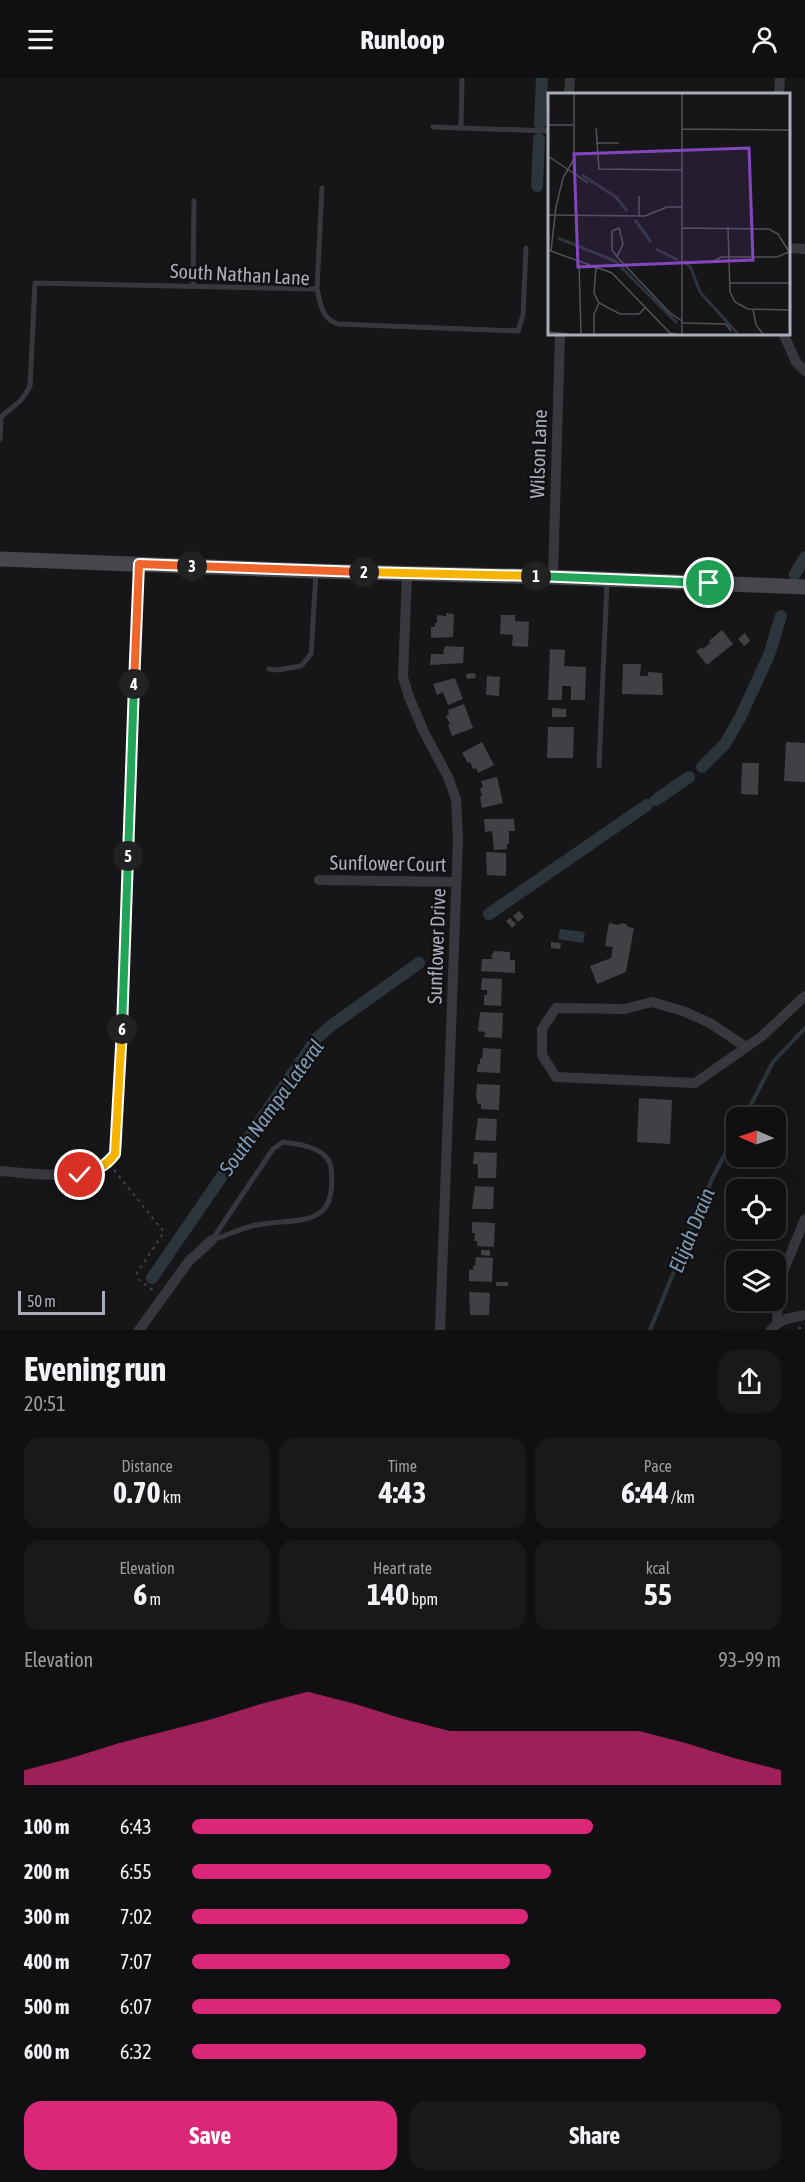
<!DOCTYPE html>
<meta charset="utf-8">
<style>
:root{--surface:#101012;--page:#19191b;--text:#f1f3f6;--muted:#9c9d9f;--line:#303032;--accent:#db2777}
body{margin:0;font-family:"Asap Condensed",sans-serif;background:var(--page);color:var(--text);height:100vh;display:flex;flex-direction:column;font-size:22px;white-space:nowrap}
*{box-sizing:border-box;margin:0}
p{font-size:20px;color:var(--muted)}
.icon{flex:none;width:33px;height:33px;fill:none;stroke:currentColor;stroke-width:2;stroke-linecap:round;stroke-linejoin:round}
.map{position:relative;height:1252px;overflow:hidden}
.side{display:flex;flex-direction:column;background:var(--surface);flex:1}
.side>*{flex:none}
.needle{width:39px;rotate:272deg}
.tools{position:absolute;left:726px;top:1029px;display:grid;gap:12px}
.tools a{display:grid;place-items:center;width:60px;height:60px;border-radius:12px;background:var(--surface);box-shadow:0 6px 24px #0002,0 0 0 2px var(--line);font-size:30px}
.scale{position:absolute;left:18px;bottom:15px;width:87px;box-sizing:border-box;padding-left:6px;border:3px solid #a8adb8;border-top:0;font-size:16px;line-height:21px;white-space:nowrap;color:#a8adb8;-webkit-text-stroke:4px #111113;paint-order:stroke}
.pin{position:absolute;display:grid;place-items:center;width:51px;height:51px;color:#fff;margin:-26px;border:3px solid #fff;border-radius:50%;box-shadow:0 2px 6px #0007}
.km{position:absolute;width:30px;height:30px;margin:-15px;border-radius:50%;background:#222;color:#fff;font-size:16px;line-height:30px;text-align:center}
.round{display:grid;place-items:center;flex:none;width:63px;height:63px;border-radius:18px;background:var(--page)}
.headline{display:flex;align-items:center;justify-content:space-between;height:102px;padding:0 24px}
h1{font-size:33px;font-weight:700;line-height:45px}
.stats{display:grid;grid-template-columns:repeat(3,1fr);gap:9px;height:102px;padding:6px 24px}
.stats div{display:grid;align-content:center;border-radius:15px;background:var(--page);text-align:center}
.stats b{font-size:30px;font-weight:700}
.stats small{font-size:16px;font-weight:400}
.stats p{font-size:16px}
.chart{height:168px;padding:12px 24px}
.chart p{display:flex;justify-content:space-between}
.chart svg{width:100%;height:108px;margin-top:6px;fill:var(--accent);opacity:.7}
.cta{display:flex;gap:12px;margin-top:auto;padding:12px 24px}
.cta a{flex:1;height:69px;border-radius:18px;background:var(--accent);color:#fff;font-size:24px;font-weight:700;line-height:69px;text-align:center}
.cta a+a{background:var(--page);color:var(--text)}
ul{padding:0 24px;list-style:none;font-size:20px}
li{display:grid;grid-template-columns:96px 72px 1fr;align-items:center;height:45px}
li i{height:15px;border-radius:8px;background:var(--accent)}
header{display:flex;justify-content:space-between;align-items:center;height:78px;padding:0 24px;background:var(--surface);font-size:27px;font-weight:700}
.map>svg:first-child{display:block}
.water{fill:#2c353c}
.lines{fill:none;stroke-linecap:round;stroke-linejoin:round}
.stream{stroke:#2c353c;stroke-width:4}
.canal{stroke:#2c353c;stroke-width:12}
.building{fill:#404145}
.path{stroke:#3d3f44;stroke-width:2;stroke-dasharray:3 4.5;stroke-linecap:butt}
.service{stroke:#37383d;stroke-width:5}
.minor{stroke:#37383d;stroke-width:10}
.secondary{stroke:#45474d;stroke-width:15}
.split-1-casing{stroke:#fff;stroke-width:12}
.split-2-casing{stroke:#fff;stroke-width:12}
.split-3-casing{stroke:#fff;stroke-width:12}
.split-4-casing{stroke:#fff;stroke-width:12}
.split-5-casing{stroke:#fff;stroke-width:12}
.split-6-casing{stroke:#fff;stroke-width:12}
.split-7-casing{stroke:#fff;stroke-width:12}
.split-1{stroke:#22a559;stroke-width:8}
.split-2{stroke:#f5b400;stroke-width:8}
.split-3{stroke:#f0652b;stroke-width:8}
.split-4{stroke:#f0652b;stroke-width:8}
.split-5{stroke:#22a559;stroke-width:8}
.split-6{stroke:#22a559;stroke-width:8}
.split-7{stroke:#f5b400;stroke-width:8}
.labels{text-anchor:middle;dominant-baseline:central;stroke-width:5;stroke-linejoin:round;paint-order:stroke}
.street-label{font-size:20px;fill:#a8adb8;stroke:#111113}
.water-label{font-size:21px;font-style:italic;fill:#7f9bb3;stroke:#111113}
.inset-river{fill:none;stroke:#2c353c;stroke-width:3}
.inset-road{fill:none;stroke:#505258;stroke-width:1.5}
.view{fill:#8446be;fill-opacity:0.15;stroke:#8446be;stroke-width:3}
.inset-edge{fill:none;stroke:#a8adb8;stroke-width:3}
</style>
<header><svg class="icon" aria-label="menu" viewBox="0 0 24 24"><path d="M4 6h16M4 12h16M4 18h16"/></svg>Runloop<svg class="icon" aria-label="person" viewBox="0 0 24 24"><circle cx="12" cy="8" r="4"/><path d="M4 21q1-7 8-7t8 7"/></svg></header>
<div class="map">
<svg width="805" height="1252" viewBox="0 0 805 1252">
<rect width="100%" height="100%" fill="#161618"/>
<path class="water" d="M560 851 585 854 583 865 558 861Z"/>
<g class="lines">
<path class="stream" d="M744 1040 773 984 805 950
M650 1252 712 1101 736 1055"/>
<path class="canal" d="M540 46 542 0
M537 108 539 61
M795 496 805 479
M702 689 725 666 740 640 769 577 781 538
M656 722 689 699
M489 836 647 727
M152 1200 317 960 332 947 419 885"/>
</g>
<path class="building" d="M446 535 454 536 453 559 431 560V549H435V545H437V537L446 538Z
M501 537H515V543L529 544 528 569 512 568 513 557 500 556Z
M722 552 733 566 707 587 696 573 702 569 703 571 710 565 709 563Z
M745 555 750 563 744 568 738 561Z
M445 568 464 569 463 585 430 587 431 576H445L443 574Z
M550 571 565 572 564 588 586 589 585 622H571V608H562V622H548Z
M623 586H641L640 598H648V594L662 595 663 617 622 616Z
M475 595 476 600 467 601 466 596Z
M487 598 500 599 499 618 486 617Z
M455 600 463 621 448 627 443 614 437 617 433 606Z
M464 626 473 650 452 658 448 647 450 646 446 638 449 636 448 632Z
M552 630 566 631V639H552Z
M548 649H574L573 680H547Z
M482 664 494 687 478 695 476 690 473 691 470 684 468 685 462 675Z
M786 664 805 665V704L784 703Z
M742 685H759L758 717 741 716Z
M497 699 503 725 482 730 480 719 482 718 480 710 483 709 481 703Z
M484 741H514L515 753H509V766H507V771L494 772 492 753 485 754Z
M486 774 506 775V798L487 797Z
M519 833 524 839 518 844 513 838Z
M510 840 516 846 512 850 506 843Z
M609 845 619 847 622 845 626 846 628 849 634 850 626 894 597 906 590 888 611 880 613 869 605 868Z
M551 864 561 865 560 871 551 870Z
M494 873 510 874V882H515V895L481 893 482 881H494L491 879Z
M482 900 502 901 501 928 484 927V917H487V912H481Z
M480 934 503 935 502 960 484 959 485 954 478 953Z
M483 970 501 971 500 995 477 994 478 986H480V980L482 981Z
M477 1006 500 1007 499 1032 481 1031V1026H478L476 1018Z
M639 1020 672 1022 670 1066 637 1064Z
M478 1040 497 1041 496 1063 475 1062Z
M474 1074 497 1075 496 1100H478V1089L477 1086H473Z
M475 1108 494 1109 493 1131H472Z
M472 1144 495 1145 494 1169 477 1168V1163H474L475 1155H472Z
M481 1172H490V1178L481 1177Z
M476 1179 493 1180 492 1204 469 1203V1191L473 1192V1188H475Z
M496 1204H508V1208H496Z
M469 1214 490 1215 489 1237H470Z"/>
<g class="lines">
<path class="path" d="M114 1092 164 1154 137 1195 138 1201 154 1213
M798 1250H805"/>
<path class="service" d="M433 49 550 53
M461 50 462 0
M193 207 194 123
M317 211 322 110
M0 361 1 339C14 327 22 325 30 308L35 205 317 211C321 227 321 240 338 246L518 253 523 237 526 170
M269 591 278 592 301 588 311 576 316 495
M599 688 607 504
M283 1064C299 1066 329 1070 331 1090 338 1153 298 1139 256 1147 241 1150 226 1158 212 1162L273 1071Z"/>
<path class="minor" d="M569 16 570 0
M779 16 780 0
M788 170 805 171
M783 255 796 284 805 293
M407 496 403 599 409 619 424 654 448 699 456 721 458 761 440 1252
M553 499 560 255
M319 802 456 804
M746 969 710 945 683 933 652 924 625 931 556 930 542 951V977L556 999 695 1005 761 959 805 918
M0 1093C33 1095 107 1110 117 1067L139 486
M777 1246 786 1241 805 1237
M139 1252 189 1183 212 1162
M771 1252 777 1246 778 1206 805 1141"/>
<path class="secondary" d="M0 481 316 493 553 499 805 509"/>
</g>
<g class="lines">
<g class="split-1-casing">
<path id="split-1" d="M536 498 709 505"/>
</g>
<g class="split-2-casing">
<path id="split-2" d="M364 494 536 498"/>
</g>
<g class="split-3-casing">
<path id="split-3" d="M192 488 364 494"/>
</g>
<g class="split-4-casing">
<path id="split-4" d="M134 606 139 486 192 488"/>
</g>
<g class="split-5-casing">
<path id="split-5" d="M128 778 134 606"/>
</g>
<g class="split-6-casing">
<path id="split-6" d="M122 951 128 778"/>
</g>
<g class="split-7-casing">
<path id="split-7" d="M80 1097C95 1093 105 1089 115 1076L122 951"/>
</g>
<use href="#split-1" class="split-1"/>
<use href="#split-2" class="split-2"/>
<use href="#split-3" class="split-3"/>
<use href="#split-4" class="split-4"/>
<use href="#split-5" class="split-5"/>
<use href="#split-6" class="split-6"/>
<use href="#split-7" class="split-7"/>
</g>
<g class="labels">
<g class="street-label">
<text transform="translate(240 196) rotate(3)">South Nathan Lane</text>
<text transform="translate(538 376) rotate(-88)">Wilson Lane</text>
<text transform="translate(388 785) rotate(1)">Sunflower Court</text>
<text transform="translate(436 868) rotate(-88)">Sunflower Drive</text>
</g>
<g class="water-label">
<text transform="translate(271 1029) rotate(-54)">South Nampa Lateral</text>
<text transform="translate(691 1152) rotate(-68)">Elijah Drain</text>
</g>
</g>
<g transform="translate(548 15)">
<rect width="242" height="242" fill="#161618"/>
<path class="inset-river" d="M34 82 68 104 79 118M87 127 103 149M10 145 67 168 129 230M108 156 130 167M136 168 143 175 152 199 190 241"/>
<path class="inset-road" d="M134 0V241M0 32H25M48 35 51 76 134 77M134 36 242 37M48 50H71M0 63 40 90M91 103V123M0 122 97 123 119 114H134M180 134 182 199 187 209 200 216 242 217M134 135 221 136 230 141 242 160M0 157 64 180 122 240 128 241M3 158 8 114 15 85 26 66V0M69 164 75 151 71 135 64 138V157L71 166 122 220 134 228M31 170 33 241M163 170 173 164H229L241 159M48 174 46 200 51 210 72 221H91L98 214M181 190H242M205 216 208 232 215 241M135 230 178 231 183 238M0 239 20 241M46 241V221L51 210"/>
<path class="view" d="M201 55 205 167 30 174 26 61Z"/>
<rect width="242" height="242" class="inset-edge"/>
</g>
</svg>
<div class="tools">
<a><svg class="needle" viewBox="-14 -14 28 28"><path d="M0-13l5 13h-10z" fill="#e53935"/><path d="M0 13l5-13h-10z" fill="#9c9d9f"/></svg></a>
<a><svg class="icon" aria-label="locate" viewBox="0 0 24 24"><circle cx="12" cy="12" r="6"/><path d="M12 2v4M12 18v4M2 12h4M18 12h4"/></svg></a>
<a><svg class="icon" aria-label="layers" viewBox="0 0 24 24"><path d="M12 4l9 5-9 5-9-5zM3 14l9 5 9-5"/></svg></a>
</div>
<div class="scale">50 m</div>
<div class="pin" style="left:709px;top:505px;background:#1e9e55"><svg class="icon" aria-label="arrive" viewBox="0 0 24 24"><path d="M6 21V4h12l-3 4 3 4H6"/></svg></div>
<div class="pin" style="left:80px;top:1097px;background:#d93025"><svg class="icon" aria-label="check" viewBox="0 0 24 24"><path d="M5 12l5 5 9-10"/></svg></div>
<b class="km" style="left:536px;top:498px">1</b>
<b class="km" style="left:364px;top:494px">2</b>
<b class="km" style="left:192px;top:488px">3</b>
<b class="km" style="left:134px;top:606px">4</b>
<b class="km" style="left:128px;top:778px">5</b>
<b class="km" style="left:122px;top:951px">6</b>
</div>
<section class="side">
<div class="headline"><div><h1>Evening run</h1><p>20:51</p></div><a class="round"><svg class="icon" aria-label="share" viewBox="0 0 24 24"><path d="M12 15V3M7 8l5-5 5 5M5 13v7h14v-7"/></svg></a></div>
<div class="stats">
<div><p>Distance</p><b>0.70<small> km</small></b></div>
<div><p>Time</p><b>4:43</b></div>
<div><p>Pace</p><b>6:44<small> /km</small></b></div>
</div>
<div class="stats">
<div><p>Elevation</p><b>6<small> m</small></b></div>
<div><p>Heart rate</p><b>140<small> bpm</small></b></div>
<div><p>kcal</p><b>55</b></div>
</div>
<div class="chart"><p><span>Elevation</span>93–99 m</p>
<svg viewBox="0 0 160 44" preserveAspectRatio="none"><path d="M0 44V38L10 33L20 27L30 22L40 17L50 11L60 6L70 11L80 17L90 22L100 22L110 22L120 22L130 22L140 27L150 33L160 38V44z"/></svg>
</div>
<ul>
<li><b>100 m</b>6:43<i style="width:68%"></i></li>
<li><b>200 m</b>6:55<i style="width:61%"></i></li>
<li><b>300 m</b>7:02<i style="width:57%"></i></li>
<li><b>400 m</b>7:07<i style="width:54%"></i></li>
<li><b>500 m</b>6:07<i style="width:100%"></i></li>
<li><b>600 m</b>6:32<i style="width:77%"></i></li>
</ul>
<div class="cta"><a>Save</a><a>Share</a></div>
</section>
